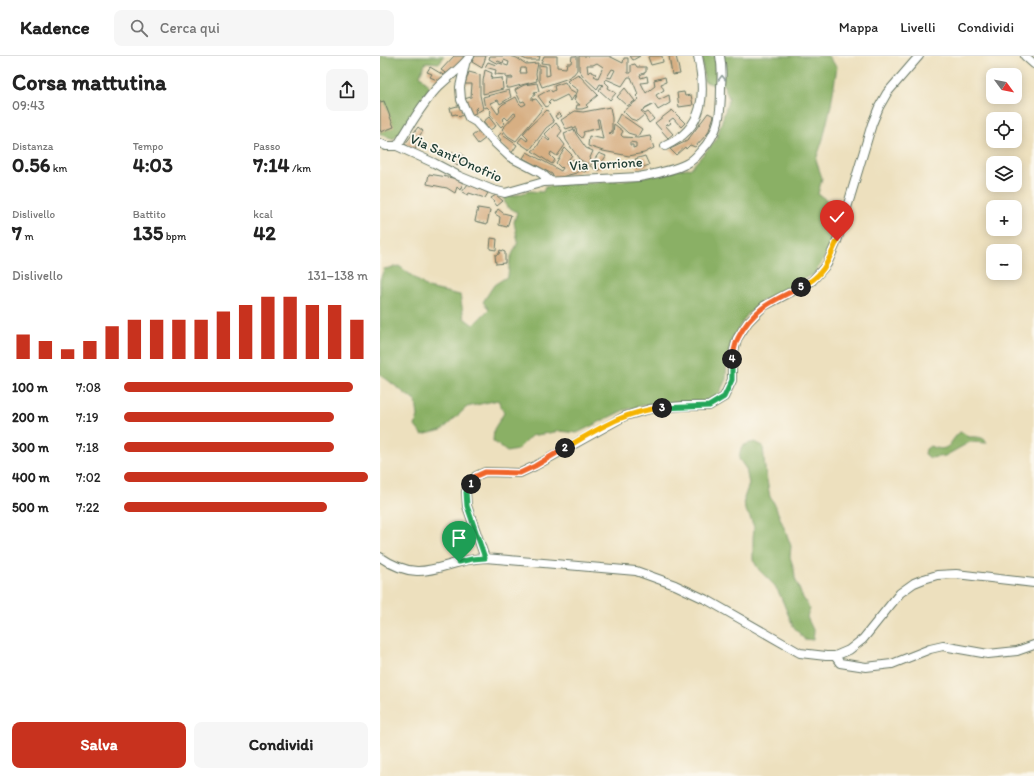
<!DOCTYPE html>
<html lang="it">
<meta charset="utf-8">
<style>
:root{--surface:#fff;--page:#f6f6f6;--text:#222;--muted:#767676;--line:#e0e0e0;--accent:#c8321e}
body{margin:0;font-family:Itim,sans-serif;background:var(--page);color:var(--text);height:100vh;display:flex;flex-direction:column;font-size:15px;white-space:nowrap}
*{box-sizing:border-box;margin:0}
p{font-size:13px;color:var(--muted)}
.icon{flex:none;width:22px;height:22px;fill:none;stroke:currentColor;stroke-width:2;stroke-linecap:round;stroke-linejoin:round}
.map{position:relative;flex:1;overflow:hidden}
.details{display:flex;flex-direction:column;background:var(--surface);width:380px}
.details>*{flex:none}
.needle{width:26px;rotate:122deg}
.fabs{position:absolute;left:606px;top:12px;display:grid;gap:8px}
.fabs a{display:grid;place-items:center;width:36px;height:36px;border-radius:8px;background:var(--surface);box-shadow:0 2px 10px #0003;font-size:20px}
.pin{position:absolute;display:grid;place-items:center;width:34px;height:34px;color:#fff;margin:-41px -17px;border-radius:50% 50% 50% 0;rotate:-45deg;box-shadow:0 0 4px #0007}
.pin .icon{rotate:45deg}
.km{position:absolute;width:20px;height:20px;margin:-10px;border-radius:50%;background:#222;color:#fff;font-size:11px;line-height:20px;text-align:center}
.round{display:grid;place-items:center;flex:none;width:42px;height:42px;border-radius:8px;background:var(--page)}
.summary{display:flex;align-items:center;justify-content:space-between;height:68px;padding:0 12px}
h1{font-size:22px;font-weight:700;line-height:30px}
.stats{display:grid;grid-template-columns:repeat(3,1fr);gap:6px;height:68px;padding:4px 12px}
.stats div{display:grid;align-content:center}
.stats b{font-size:20px;font-weight:700}
.stats small{font-size:11px;font-weight:400}
.stats p{font-size:11px}
.chart{height:112px;padding:8px 12px}
.chart p{display:flex;justify-content:space-between}
.chart svg{width:100%;height:72px;margin-top:4px;stroke:var(--accent);stroke-width:6}
.action{display:flex;gap:8px;margin-top:auto;padding:8px 12px}
.action a{flex:1;height:46px;border-radius:8px;background:var(--accent);color:#fff;font-size:16px;font-weight:700;line-height:46px;text-align:center}
.action a+a{background:var(--page);color:var(--text)}
ul{padding:0 12px;list-style:none;font-size:13px}
li{display:grid;grid-template-columns:64px 48px 1fr;align-items:center;height:30px}
li i{height:10px;border-radius:5px;background:var(--accent)}
header{display:flex;align-items:center;gap:24px;box-sizing:border-box;height:56px;padding:0 20px;background:var(--surface);border-bottom:1px solid var(--line)}
header strong{font-size:19px}
nav{display:flex;gap:22px;margin-inline-start:auto;font-size:14px}
.search{width:280px;height:36px;background:var(--page);display:flex;align-items:center;gap:10px;box-sizing:border-box;padding:0 14px;border-radius:8px;color:var(--muted);font-size:15px}
main{display:flex;flex:1;min-height:0}
.map>svg:first-child{display:block}
.forest{fill:#8ab065;stroke:#54764c}
.building{fill:#d7af83;fill-rule:evenodd}
.lines{fill:none;stroke-linecap:round;stroke-linejoin:round}
.minor-casing{stroke:#677664;stroke-width:10}
.minor{stroke:#fff;stroke-width:8}
.oneway{stroke:#8f9e9a}
.split-1-casing{stroke:#fff;stroke-width:8}
.split-2-casing{stroke:#fff;stroke-width:8}
.split-3-casing{stroke:#fff;stroke-width:8}
.split-4-casing{stroke:#fff;stroke-width:8}
.split-5-casing{stroke:#fff;stroke-width:8}
.split-6-casing{stroke:#fff;stroke-width:8}
.split-1{stroke:#22a559;stroke-width:5}
.split-2{stroke:#f0652b;stroke-width:5}
.split-3{stroke:#f5b400;stroke-width:5}
.split-4{stroke:#22a559;stroke-width:5}
.split-5{stroke:#f0652b;stroke-width:5}
.split-6{stroke:#f5b400;stroke-width:5}
.labels{text-anchor:middle;dominant-baseline:central;stroke-width:3.5;stroke-linejoin:round;paint-order:stroke}
.street-label{font-size:14px;fill:#1f3d34;stroke:#fbf7ec}
</style>
<header>
<strong>Kadence</strong>
<div class="search"><svg class="icon" aria-label="search" viewBox="0 0 24 24"><circle cx="10" cy="10" r="6"/><path d="M15 15l6 6"/></svg>Cerca qui</div>
<nav><a>Mappa</a><a>Livelli</a><a>Condividi</a></nav>
</header>
<main>
<section class="details">
<div class="summary"><div><h1>Corsa mattutina</h1><p>09:43</p></div><a class="round"><svg class="icon" aria-label="share" viewBox="0 0 24 24"><path d="M12 15V3M7 8l5-5 5 5M5 13v7h14v-7"/></svg></a></div>
<div class="stats">
<div><p>Distanza</p><b>0.56<small> km</small></b></div>
<div><p>Tempo</p><b>4:03</b></div>
<div><p>Passo</p><b>7:14<small> /km</small></b></div>
</div>
<div class="stats">
<div><p>Dislivello</p><b>7<small> m</small></b></div>
<div><p>Battito</p><b>135<small> bpm</small></b></div>
<div><p>kcal</p><b>42</b></div>
</div>
<div class="chart"><p><span>Dislivello</span>131–138 m</p>
<svg viewBox="0 0 160 44" preserveAspectRatio="none"><path d="M5 44V29M15 44V33M25 44V38M35 44V33M45 44V24M55 44V20M65 44V20M75 44V20M85 44V20M95 44V15M105 44V11M115 44V6M125 44V6M135 44V11M145 44V11M155 44V20"/></svg>
</div>
<ul>
<li><b>100 m</b>7:08<i style="width:94%"></i></li>
<li><b>200 m</b>7:19<i style="width:86%"></i></li>
<li><b>300 m</b>7:18<i style="width:86%"></i></li>
<li><b>400 m</b>7:02<i style="width:100%"></i></li>
<li><b>500 m</b>7:22<i style="width:83%"></i></li>
</ul>
<div class="action"><a>Salva</a><a>Condividi</a></div>
</section>
<div class="map">
<svg width="654" height="720" viewBox="0 0 654 720">
<rect width="100%" height="100%" fill="#fbf7ec"/>
<filter id="ink" filterUnits="userSpaceOnUse"><feTurbulence type="fractalNoise" baseFrequency=".025" numOctaves="2"/><feDisplacementMap in="SourceGraphic" scale="8" xChannelSelector="R" yChannelSelector="G"/><feConvolveMatrix kernelMatrix="1 2 1 2 8 2 1 2 1" color-interpolation-filters="sRGB"/></filter>
<filter id="wash" filterUnits="userSpaceOnUse"><feTurbulence type="fractalNoise" baseFrequency=".012" numOctaves="4" result="noise"/><feDisplacementMap in="SourceGraphic" scale="16" xChannelSelector="R" yChannelSelector="G"/><feGaussianBlur stdDeviation="0.9" result="paint"/><feColorMatrix in="noise" values="0 0 0 0 0 0 0 0 0 0 0 0 0 0 0 0 0 1.4 0 .05"/><feComposite in="paint" operator="in"/></filter>
<g filter="url(#wash)">
<rect width="100%" height="100%" fill="#ede0be"/>
<path class="forest" d="M0 0H64L60 7 46 6 40 19 50 31 20 77 13 83 0 78Z
M322 0H448L457 11 451 49 443 83 436 104 442 122 438 138 455 150 460 156 456 175 449 192 442 206 434 218 382 245 367 259 352 282 347 303 346 323 339 338 324 346 268 348 244 354 197 377 180 375 151 380 137 394 127 396 113 385 114 373 124 357 118 344 87 351 62 374 42 379 35 370 38 360 36 346 0 318V224L4 213 19 210 48 232 80 239 84 262 93 269 109 253 103 246 114 229 128 220 130 203 138 186 134 166 137 156 126 150 123 140 131 139 133 140 150 135 163 136 165 131 193 126 194 128 245 124 308 112 310 113 336 84 349 42 343 28 336 30 324 25Z
M580 376 584 377 588 381C596 381 604 380 607 387L590 386 565 400 550 402 545 398 546 393 550 390C571 398 568 386 580 376Z
M375 386 383 390 385 413 390 441 394 447 407 479 411 490 410 501 414 513 415 522 422 540 430 553 427 561 434 576 433 584 424 583 413 570 400 539 395 530 379 514 373 504V483L374 471 370 461 365 454 364 442 369 428 366 413 359 403C361 390 361 389 375 386Z"/>
<g id="blocks">
<path class="building" d="M74 0H87L68 19 61 14Z
M95 0H106L102 12 92 6Z
M110 0H130L137 2 146 8 158 7 156 17 157 25 130 32H126L127 23H133L132 21 126 22V19L115 18 116 14 105 11 108 6 116 9 119 7 128 10 129 6 124 4 123 7 118 5 116 7 109 3ZM141 12H145L146 17H140Z
M138 0H160L159 4H147Z
M164 0H177V11L186 12 187 7H191L192 0H197V14L194 18 186 23 162 31 159 24V9L166 10V20L170 19 169 8 161 7Z
M199 0H229L243 7 244 2H248V17H251V9L255 8 257 11H266V16L260 19 261 22 267 20 268 26 261 27 266 37 275 30 274 24 285 21 286 26 281 28 284 34 276 39 279 44 289 39 290 47 278 54 274 48 261 55 265 58 268 56 274 63 269 67 264 59 257 65 251 63 243 55 259 43 256 40 258 38 251 21H248L242 30 226 23 225 26 229 30 228 32 236 37 230 44 219 34 223 29 220 28 217 33 204 21 199 14ZM217 7 223 11 218 22 214 20 216 18 210 15 208 17 207 9H213ZM232 13 235 14 231 22 227 21Z
M250 0H260L253 4Z
M271 0H282L283 6 271 9 268 1Z
M289 0H296L300 18 292 19Z
M50 11 65 20 61 26 50 21 52 18 47 16Z
M105 14 112 17 111 23 122 22 123 33 103 38V25Z
M89 16 100 19V39L103 53 98 56 97 51 95 53 96 57 91 59 84 43 91 41 92 28H85Z
M198 18 218 39 206 49 208 51 202 53H196L197 49H200L194 44 198 34 192 30 187 25Z
M185 26 189 33 196 37 191 45 187 39 173 46 171 43 168 46 170 48 166 51 158 40 170 33 172 36 175 34 174 30Z
M157 27 159 35 154 36 155 39 152 41V44L156 43 163 52 136 85 128 80 122 73 136 58 134 57 128 64 125 61 122 64 125 67 121 71 110 58 111 55 107 51 105 52 103 41 129 34 131 41 120 48 118 44 110 47 118 58 120 55 119 52 123 48 136 41 139 47 142 50 146 48 144 45 141 46 135 34 144 29Z
M245 32 255 45 247 50 237 41Z
M304 36 305 40 311 39 313 49 299 51 297 37Z
M4 45 14 71 1 76 0 73V46Z
M81 49 83 55 81 56 83 59 79 61 76 58 72 59 70 52Z
M230 51 232 62V76L229 77 230 78 232 79 233 77 234 68 243 75 241 79 243 81 258 82 270 80 274 92 264 97 249 100 223 95 208 90 209 80 223 83 219 63H217L219 72 203 76 204 78 202 82 197 77 196 72 192 71 186 73 181 64 195 55 203 56ZM250 86 256 87V91L253 92V89H250Z
M167 54 174 66 166 72 150 94 138 86 142 81 147 85 148 83 143 78 150 70Z
M292 54 305 67 301 71 293 62 289 65 291 67 288 69 287 67 285 69 293 78 288 82 275 67Z
M179 57 182 60 177 63 175 60Z
M328 57 334 60 328 77 315 91 310 89 306 93 305 91 296 99 290 93 307 85Z
M240 58 262 73 258 80 248 77 236 66Z
M109 61 116 70 110 74 103 66Z
M176 67 182 75 178 80 185 89 177 100 171 96 170 99 175 104 172 108 152 95 157 91 163 80 169 85 170 84 165 78Z
M38 71 43 75 34 87 37 90 34 95 25 88Z
M194 73 196 78 206 92 213 95 210 102 211 103 207 108 199 103 186 84 184 77Z
M100 74 106 82 98 88 92 80Z
M122 76 124 80 137 89 131 98 119 86 121 84 118 80Z
M185 92 192 99 186 107 188 108 193 103 207 113 205 116 200 114 196 117 174 123 172 118 143 102 147 96 181 115 183 112 182 111 181 112 176 107Z
M73 96 77 101 81 97 86 103 77 110 69 100Z
M219 97 226 100 221 108 223 110 219 114H217L210 110Z
M265 100 269 109 258 113 255 103Z
M49 118 73 122 83 127 80 134 77 131 75 137 67 132 47 128Z
M88 128 108 137 105 142 89 137 88 139 82 136Z
M116 139 123 145 117 150 111 142Z
M98 152 110 154 107 168 95 165Z
M118 153 123 157 131 159 127 171 119 169 120 161 115 158Z
M111 182 117 183 116 194 110 193Z
M120 194 125 196V207L116 208 115 199 119 198Z"/>
</g>
</g>
<g filter="url(#ink)">
<use href="#blocks" fill-opacity="0" stroke="#677664" stroke-width="1"/>
<g class="lines">
<g class="minor-casing">
<path id="minor" d="M645 0 654 8
M85 8 80 31 81 44 89 62 96 66 112 84 130 101 161 117 170 125
M0 87 6 90H17L54 107 79 120 113 134 125 137 164 126 259 121C274 118 292 115 306 108 312 105 316 101 320 96 340 76 341 57 341 31 342 20 342 10 340 0
M17 90C30 70 42 47 59 30 70 19 82 12 90 0
M285 90C325 72 326 38 318 0
M0 501C44 531 61 504 105 502L256 515 295 529 329 545 420 597 446 600H455L469 594 483 583 520 537 534 527 544 523 557 519 576 518 654 527
M105 502 87 450 86 436 96 420 105 416 140 417 155 410 245 360 270 353 303 350H329L344 341 352 324V303L357 283 368 266 384 250 432 225 447 208 457 185 492 68 499 51 507 37 539 0
M455 600 460 607 486 611 512 608 550 593 563 590 608 598 637 595 654 589"/>
</g>
<use href="#minor" class="minor"/>
</g>
<defs><path id="oneway-chevron" d="M-2-3.5L2.5 0L-2 3.5" fill="none" stroke-width="1.6" stroke-linecap="round" stroke-linejoin="round"/></defs>
<use class="oneway" href="#oneway-chevron" transform="translate(342 22) rotate(-89)"/>
</g>
<g class="lines" filter="url(#ink)">
<g class="split-1-casing">
<path id="split-1" d="M79 506 92 503 105 502 87 450 86 436 91 428"/>
</g>
<g class="split-2-casing">
<path id="split-2" d="M91 428 96 420 105 416 140 417 155 410 185 392"/>
</g>
<g class="split-3-casing">
<path id="split-3" d="M185 392C217 374 244 355 282 352"/>
</g>
<g class="split-4-casing">
<path id="split-4" d="M282 352 329 350 344 341 352 324V303"/>
</g>
<g class="split-5-casing">
<path id="split-5" d="M352 303C354 296 355 288 358 282 372 253 394 244 421 231"/>
</g>
<g class="split-6-casing">
<path id="split-6" d="M421 231C443 220 448 206 457 185"/>
</g>
<use href="#split-1" class="split-1"/>
<use href="#split-2" class="split-2"/>
<use href="#split-3" class="split-3"/>
<use href="#split-4" class="split-4"/>
<use href="#split-5" class="split-5"/>
<use href="#split-6" class="split-6"/>
</g>
<g class="labels">
<g class="street-label">
<text transform="translate(76 102) rotate(24)">Via Sant'Onofrio</text>
<text transform="translate(226 108) rotate(-3)">Via Torrione</text>
</g>
</g>
</svg>
<div class="fabs">
<a><svg class="needle" viewBox="-14 -14 28 28"><path d="M0-13l5 13h-10z" fill="#e53935"/><path d="M0 13l5-13h-10z" fill="#767676"/></svg></a>
<a><svg class="icon" aria-label="locate" viewBox="0 0 24 24"><circle cx="12" cy="12" r="6"/><path d="M12 2v4M12 18v4M2 12h4M18 12h4"/></svg></a>
<a><svg class="icon" aria-label="layers" viewBox="0 0 24 24"><path d="M12 4l9 5-9 5-9-5zM3 14l9 5 9-5"/></svg></a>
<a>+</a>
<a>−</a>
</div>
<div class="pin" style="left:79px;top:506px;background:#1e9e55"><svg class="icon" aria-label="arrive" viewBox="0 0 24 24"><path d="M6 21V4h12l-3 4 3 4H6"/></svg></div>
<div class="pin" style="left:457px;top:185px;background:#d93025"><svg class="icon" aria-label="check" viewBox="0 0 24 24"><path d="M5 12l5 5 9-10"/></svg></div>
<b class="km" style="left:91px;top:428px">1</b>
<b class="km" style="left:185px;top:392px">2</b>
<b class="km" style="left:282px;top:352px">3</b>
<b class="km" style="left:352px;top:303px">4</b>
<b class="km" style="left:421px;top:231px">5</b>
</div>
</main>
